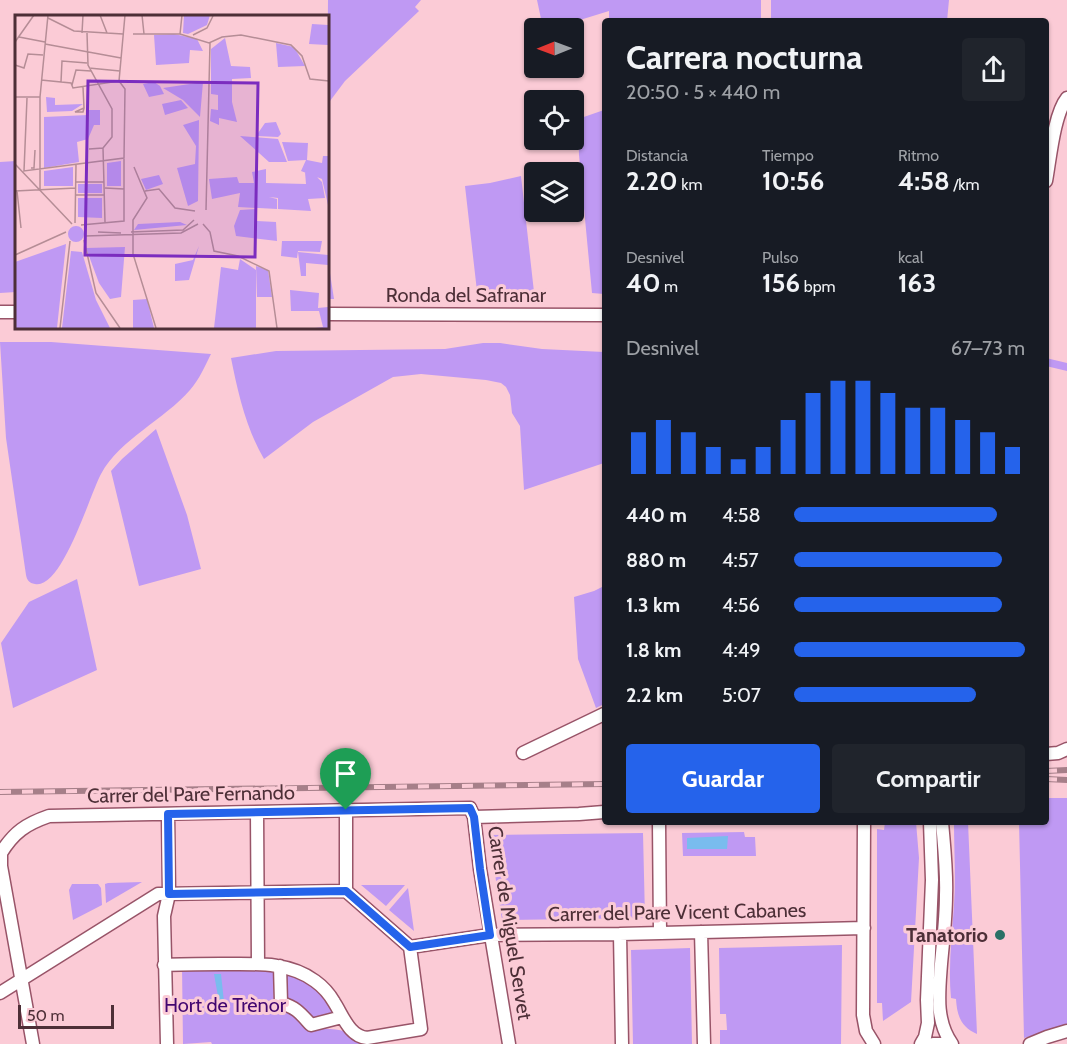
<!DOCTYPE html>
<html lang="es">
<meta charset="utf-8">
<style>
:root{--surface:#171b24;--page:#20242c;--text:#f1f3f6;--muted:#9ea1a6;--accent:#2563eb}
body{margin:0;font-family:Cabin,sans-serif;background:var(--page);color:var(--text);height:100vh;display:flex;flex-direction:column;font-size:22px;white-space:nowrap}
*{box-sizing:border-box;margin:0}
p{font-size:20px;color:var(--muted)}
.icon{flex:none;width:33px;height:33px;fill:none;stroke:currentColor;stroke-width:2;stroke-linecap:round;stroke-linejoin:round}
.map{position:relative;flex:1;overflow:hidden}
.panel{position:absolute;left:602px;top:18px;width:447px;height:807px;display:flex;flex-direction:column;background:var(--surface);border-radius:6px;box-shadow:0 2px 4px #0004}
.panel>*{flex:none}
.needle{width:39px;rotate:269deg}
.buttons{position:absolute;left:524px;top:18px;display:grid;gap:12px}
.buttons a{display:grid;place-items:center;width:60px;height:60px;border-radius:6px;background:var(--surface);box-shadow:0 2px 4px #0004;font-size:30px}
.scale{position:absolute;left:18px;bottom:15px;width:96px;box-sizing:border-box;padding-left:6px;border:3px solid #4d2f37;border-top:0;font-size:16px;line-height:21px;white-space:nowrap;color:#4d2f37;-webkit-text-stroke:4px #fbcbd6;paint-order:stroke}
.pin{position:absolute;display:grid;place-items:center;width:51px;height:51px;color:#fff;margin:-62px -26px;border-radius:50% 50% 50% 0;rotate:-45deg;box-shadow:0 0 6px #0007}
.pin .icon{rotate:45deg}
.round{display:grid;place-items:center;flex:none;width:63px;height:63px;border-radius:6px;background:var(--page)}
.head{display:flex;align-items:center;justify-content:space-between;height:102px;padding:0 24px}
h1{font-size:33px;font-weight:700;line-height:45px}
.stats{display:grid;grid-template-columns:repeat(3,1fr);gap:9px;height:102px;padding:6px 24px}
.stats div{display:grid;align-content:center}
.stats b{font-size:26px;font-weight:700}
.stats small{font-size:16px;font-weight:400}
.stats p{font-size:16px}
.chart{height:168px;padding:12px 24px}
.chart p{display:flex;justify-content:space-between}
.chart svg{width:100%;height:108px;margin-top:6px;stroke:var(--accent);stroke-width:6}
.cta{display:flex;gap:12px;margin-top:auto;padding:12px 24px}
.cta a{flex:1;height:69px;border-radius:6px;background:var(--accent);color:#fff;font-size:24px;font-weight:700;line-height:69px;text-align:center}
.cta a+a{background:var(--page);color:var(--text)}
ul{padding:0 24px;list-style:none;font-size:20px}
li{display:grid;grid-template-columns:96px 72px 1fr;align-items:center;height:45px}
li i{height:15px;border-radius:8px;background:var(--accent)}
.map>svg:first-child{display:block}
.green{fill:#bf99f3}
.water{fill:#79bcee}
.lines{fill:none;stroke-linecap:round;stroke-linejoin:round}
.minor-casing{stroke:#985468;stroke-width:15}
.minor{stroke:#fff;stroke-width:12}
.rail-casing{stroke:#a67f89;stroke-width:6}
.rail{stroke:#fbcbd6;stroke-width:4;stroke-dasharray:11;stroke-linecap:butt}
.route-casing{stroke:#fff;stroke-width:12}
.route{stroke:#2563eb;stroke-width:8}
.poi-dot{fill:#2a7167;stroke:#fbcbd6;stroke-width:2}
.labels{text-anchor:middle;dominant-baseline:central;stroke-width:6;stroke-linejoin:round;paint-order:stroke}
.street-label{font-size:20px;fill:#4d2f37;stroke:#fbcbd6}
.poi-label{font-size:20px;font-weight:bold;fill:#4d2f37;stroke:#fbcbd6;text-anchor:end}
.park-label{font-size:20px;fill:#420670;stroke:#fbcbd6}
.inset-road{fill:none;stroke:#b58d96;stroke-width:1.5}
.view{fill:#7b2cbf;fill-opacity:0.15;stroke:#7b2cbf;stroke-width:3}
.inset-edge{fill:none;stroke:#4d2f37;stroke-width:3}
</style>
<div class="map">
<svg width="1067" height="1044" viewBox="0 0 1067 1044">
<rect width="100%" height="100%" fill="#fbcbd6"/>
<path class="green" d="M328 0H421L415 7 419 11 345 81 327 105Z
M537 0H761V21H609V11L554 28H543Z
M771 0H949L947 21H771Z
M604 110V294L592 293 579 155 578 119Z
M16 161V292L0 293V162Z
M521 176 535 301 478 300 465 186 490 183Z
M327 254 334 299H327Z
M0 342H51L211 354C205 366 199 380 190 390 164 420 120 439 101 474 90 494 62 590 35 584 29 583 27 580 26 575L6 438Z
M483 343H500L542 349 604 352V463L524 490 520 426 512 413 510 395 506 387 501 383 486 380 421 374 393 377 313 422 264 459C246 428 238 393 231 358L276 351 445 349Z
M1046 358 1067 363V371L1046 366Z
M156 429 187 515 201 569 139 586 111 471 122 459Z
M77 579 97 670 13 708 1 643 29 602Z
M604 586V704L596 708 578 659 574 597 594 591Z
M1046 798H1067V1025L1024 1038 1019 822H1046Z
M885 822H916L919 858 911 1002 883 1021 882 1003H877V829L884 830Z
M954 822H968L977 1034C961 1027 957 1016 956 999L951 998C948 967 952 936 954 905 956 878 954 850 954 822Z
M744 832 745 837H755L756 856H683L682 833Z
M643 833 645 918 502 920 489 835Z
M142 882 106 903 105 884 108 883Z
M72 884H98L101 888 102 905 73 920 69 890Z
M361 885H405L386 906Z
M408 888 414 931 389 910Z
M842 945 841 1044H720V1030H727L726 1014H720L719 948Z
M690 948 692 1044H633L631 950Z
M273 965 274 1006C291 1008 297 1018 306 1030 324 1028 350 1026 361 1044H212L211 1042 183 1044 182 966Z
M286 975C311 982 321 994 337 1012L313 1019 286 999Z"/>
<path class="water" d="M728 836 727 849H687V838Z
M214 974H221L224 1002H219Z"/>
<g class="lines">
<g class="minor-casing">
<path id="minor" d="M1046 181C1050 159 1054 114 1067 98
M0 312H16
M327 314 604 315
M523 753 604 714
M1046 754 1058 753 1067 749
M346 810V891
M257 812 258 964
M474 817 579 814 604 812
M659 822 660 933
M864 822 863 1015 866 1031 874 1044
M942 822C944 846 947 871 946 895 946 919 943 941 941 964 939 992 935 1020 952 1044
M1 853C14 832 26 824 49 816L470 808 474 817 480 869 509 1044
M1 853V866L33 1044
M701 932 704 1044
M620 934 622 1044
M410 947 490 935 620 934 864 928
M280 966 281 1003C297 1008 300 1013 311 1025L342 1017
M0 993 158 894 346 891 410 947 421 1029 367 1038C349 1036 343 1016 334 1002 330 995 322 986 315 981 288 961 253 964 221 964 202 964 183 964 164 965
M167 1044 164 916 169 894 168 814
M921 1044 925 1037 928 1023 927 1000 932 880 930 822
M933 1044H944
M1030 1044 1047 1037 1067 1031"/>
</g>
<use href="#minor" class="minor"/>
<g class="rail-casing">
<path id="rail" d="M1046 771 1067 770
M1046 779 1067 780
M0 792 604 784"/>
</g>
<use href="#rail" class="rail"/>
</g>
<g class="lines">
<g class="route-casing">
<path id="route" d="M470 808 474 817 480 869 490 935 410 947 346 891 169 894 168 814Z"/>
</g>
<use href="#route" class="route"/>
</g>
<circle class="poi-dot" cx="1000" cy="935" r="6"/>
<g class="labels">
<g class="street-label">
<text x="466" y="295">Ronda del Safranar</text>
<text transform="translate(191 794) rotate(-1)">Carrer del Pare Fernando</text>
<text transform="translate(677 912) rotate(-1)">Carrer del Pare Vicent Cabanes</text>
<text transform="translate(510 923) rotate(81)">Carrer de Miguel Servet</text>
</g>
<g class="poi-label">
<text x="988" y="935">Tanatorio</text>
</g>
<g class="park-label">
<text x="225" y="1005">Hort de Trènor</text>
</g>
</g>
<g transform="translate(15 15)">
<rect width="314" height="314" fill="#fbcbd6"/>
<path d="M169 0H195L192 10 173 19 168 18ZM297 9 313 10V30L294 29ZM159 19 182 24 188 36 175 35 174 48 141 50 139 20ZM210 23 216 51 235 52 236 63 217 64V87L222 107 204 103V110L195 106 196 94 203 95V80L196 79V34ZM261 28 279 32 290 51 263 52ZM139 67 145 71 149 79 134 82 128 69ZM188 67 185 102 168 85 148 73ZM31 82 40 83V90L68 89 57 96 32 97ZM166 85 173 93 150 100 147 89ZM73 95H85V110H79L73 124 62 127 64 147 29 153V102L73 100ZM184 105 183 186 173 191 162 153 180 149 181 131 168 110ZM261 107 266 119 263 122 241 121 250 108ZM225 121 263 124 272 147H254ZM267 127 293 128 292 145 307 148 308 141H313V190L307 164 286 156 291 145 273 146ZM106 146V171H92V148ZM58 152V171H29V156ZM251 154V168L291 169 290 157 301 161 307 167 310 183 293 184 296 196 263 194V183L254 182 262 184V194L223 192 225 178 197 184 194 164 222 162 224 168H239L237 157ZM144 160 148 169 131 175 126 164ZM63 169H87V178H63ZM63 183H87V203L63 202ZM242 194V206L261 207 262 226 221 221 219 211 225 195ZM165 207 172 210 119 215 123 209ZM53 219a8 8 0 1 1 16 0a8 8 0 1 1-16 0ZM267 226H307L305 237 283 236 282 243 266 241ZM51 229 42 313H0V247ZM184 231 174 265 160 266V249L178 245ZM110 232 106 282 95 284 84 268 71 233ZM56 236 67 237 81 285 95 313H47ZM283 237 313 240V250L291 248V261H286ZM225 244 241 255V313H199L206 252 223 255ZM241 251 253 255 257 282H242ZM275 275 304 278 303 293 313 292V313H300L308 312 304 296H276ZM132 284 139 313H118V285Z" fill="#bf99f3"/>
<path class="inset-road" d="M85 0 92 18M127 0 129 19M33 3 59 16 108 19M67 18 68 0M72 18 73 50 97 94V122L88 133 74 134M118 19H165L194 28 207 22 226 20 276 30 287 41 295 64 314 66M165 19 167 0M178 20 192 13 198 1M4 22 30 27M0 27 19 0M30 29 106 43M0 50 9 53 13 39 28 40M74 53 105 56M26 65 56 68 58 73 104 66M104 66 110 0M46 67 47 46 72 48M57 70 61 55 76 56M68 72 69 93 60 97H68L69 93M0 82H25M12 83 9 156 109 143 110 74 104 66M88 133 90 207M0 149 57 209M119 152 132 183 118 205V239L141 313M16 153H19L20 135M61 167H89M90 173 109 174M0 176 61 173M2 176 6 213M25 176V82L33 0M130 176 144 174 160 193 180 196M61 180H89M191 195 195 28M60 208 61 150M188 209 195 217 199 236 223 241 254 256 262 313M66 210 109 206V144M83 217 106 218M116 217 168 215 179 205M70 221 166 218 183 209M69 225 81 278 105 313M0 240 51 217M45 313 55 226"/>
<path class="view" d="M73 66 243 68 240 242 70 240Z"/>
<rect width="314" height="314" class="inset-edge"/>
</g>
</svg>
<div class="buttons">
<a><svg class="needle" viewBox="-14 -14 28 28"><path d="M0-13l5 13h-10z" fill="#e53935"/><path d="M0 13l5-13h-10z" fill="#9ea1a6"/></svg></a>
<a><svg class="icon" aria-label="locate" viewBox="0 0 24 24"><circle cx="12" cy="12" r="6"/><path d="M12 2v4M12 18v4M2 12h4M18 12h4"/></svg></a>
<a><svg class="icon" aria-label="layers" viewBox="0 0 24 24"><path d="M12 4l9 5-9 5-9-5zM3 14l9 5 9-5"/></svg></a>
</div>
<div class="scale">50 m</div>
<div class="pin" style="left:346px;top:810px;background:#1e9e55"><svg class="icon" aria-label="arrive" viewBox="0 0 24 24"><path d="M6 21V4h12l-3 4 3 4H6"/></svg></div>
<section class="panel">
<div class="head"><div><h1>Carrera nocturna</h1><p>20:50 · 5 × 440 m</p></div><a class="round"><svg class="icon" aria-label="share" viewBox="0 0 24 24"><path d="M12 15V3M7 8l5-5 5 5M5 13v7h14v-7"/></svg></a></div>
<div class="stats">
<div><p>Distancia</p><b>2.20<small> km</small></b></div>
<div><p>Tiempo</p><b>10:56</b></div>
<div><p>Ritmo</p><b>4:58<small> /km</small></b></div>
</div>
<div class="stats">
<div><p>Desnivel</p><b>40<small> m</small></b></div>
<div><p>Pulso</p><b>156<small> bpm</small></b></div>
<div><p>kcal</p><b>163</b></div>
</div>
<div class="chart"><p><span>Desnivel</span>67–73 m</p>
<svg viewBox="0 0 160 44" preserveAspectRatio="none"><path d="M5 44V27M15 44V22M25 44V27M35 44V33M45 44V38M55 44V33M65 44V22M75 44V11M85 44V6M95 44V6M105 44V11M115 44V17M125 44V17M135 44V22M145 44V27M155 44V33"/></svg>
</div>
<ul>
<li><b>440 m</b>4:58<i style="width:88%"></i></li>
<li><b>880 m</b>4:57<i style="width:90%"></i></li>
<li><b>1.3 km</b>4:56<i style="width:90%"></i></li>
<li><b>1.8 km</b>4:49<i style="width:100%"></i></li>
<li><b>2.2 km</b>5:07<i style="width:79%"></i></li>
</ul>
<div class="cta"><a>Guardar</a><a>Compartir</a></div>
</section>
</div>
